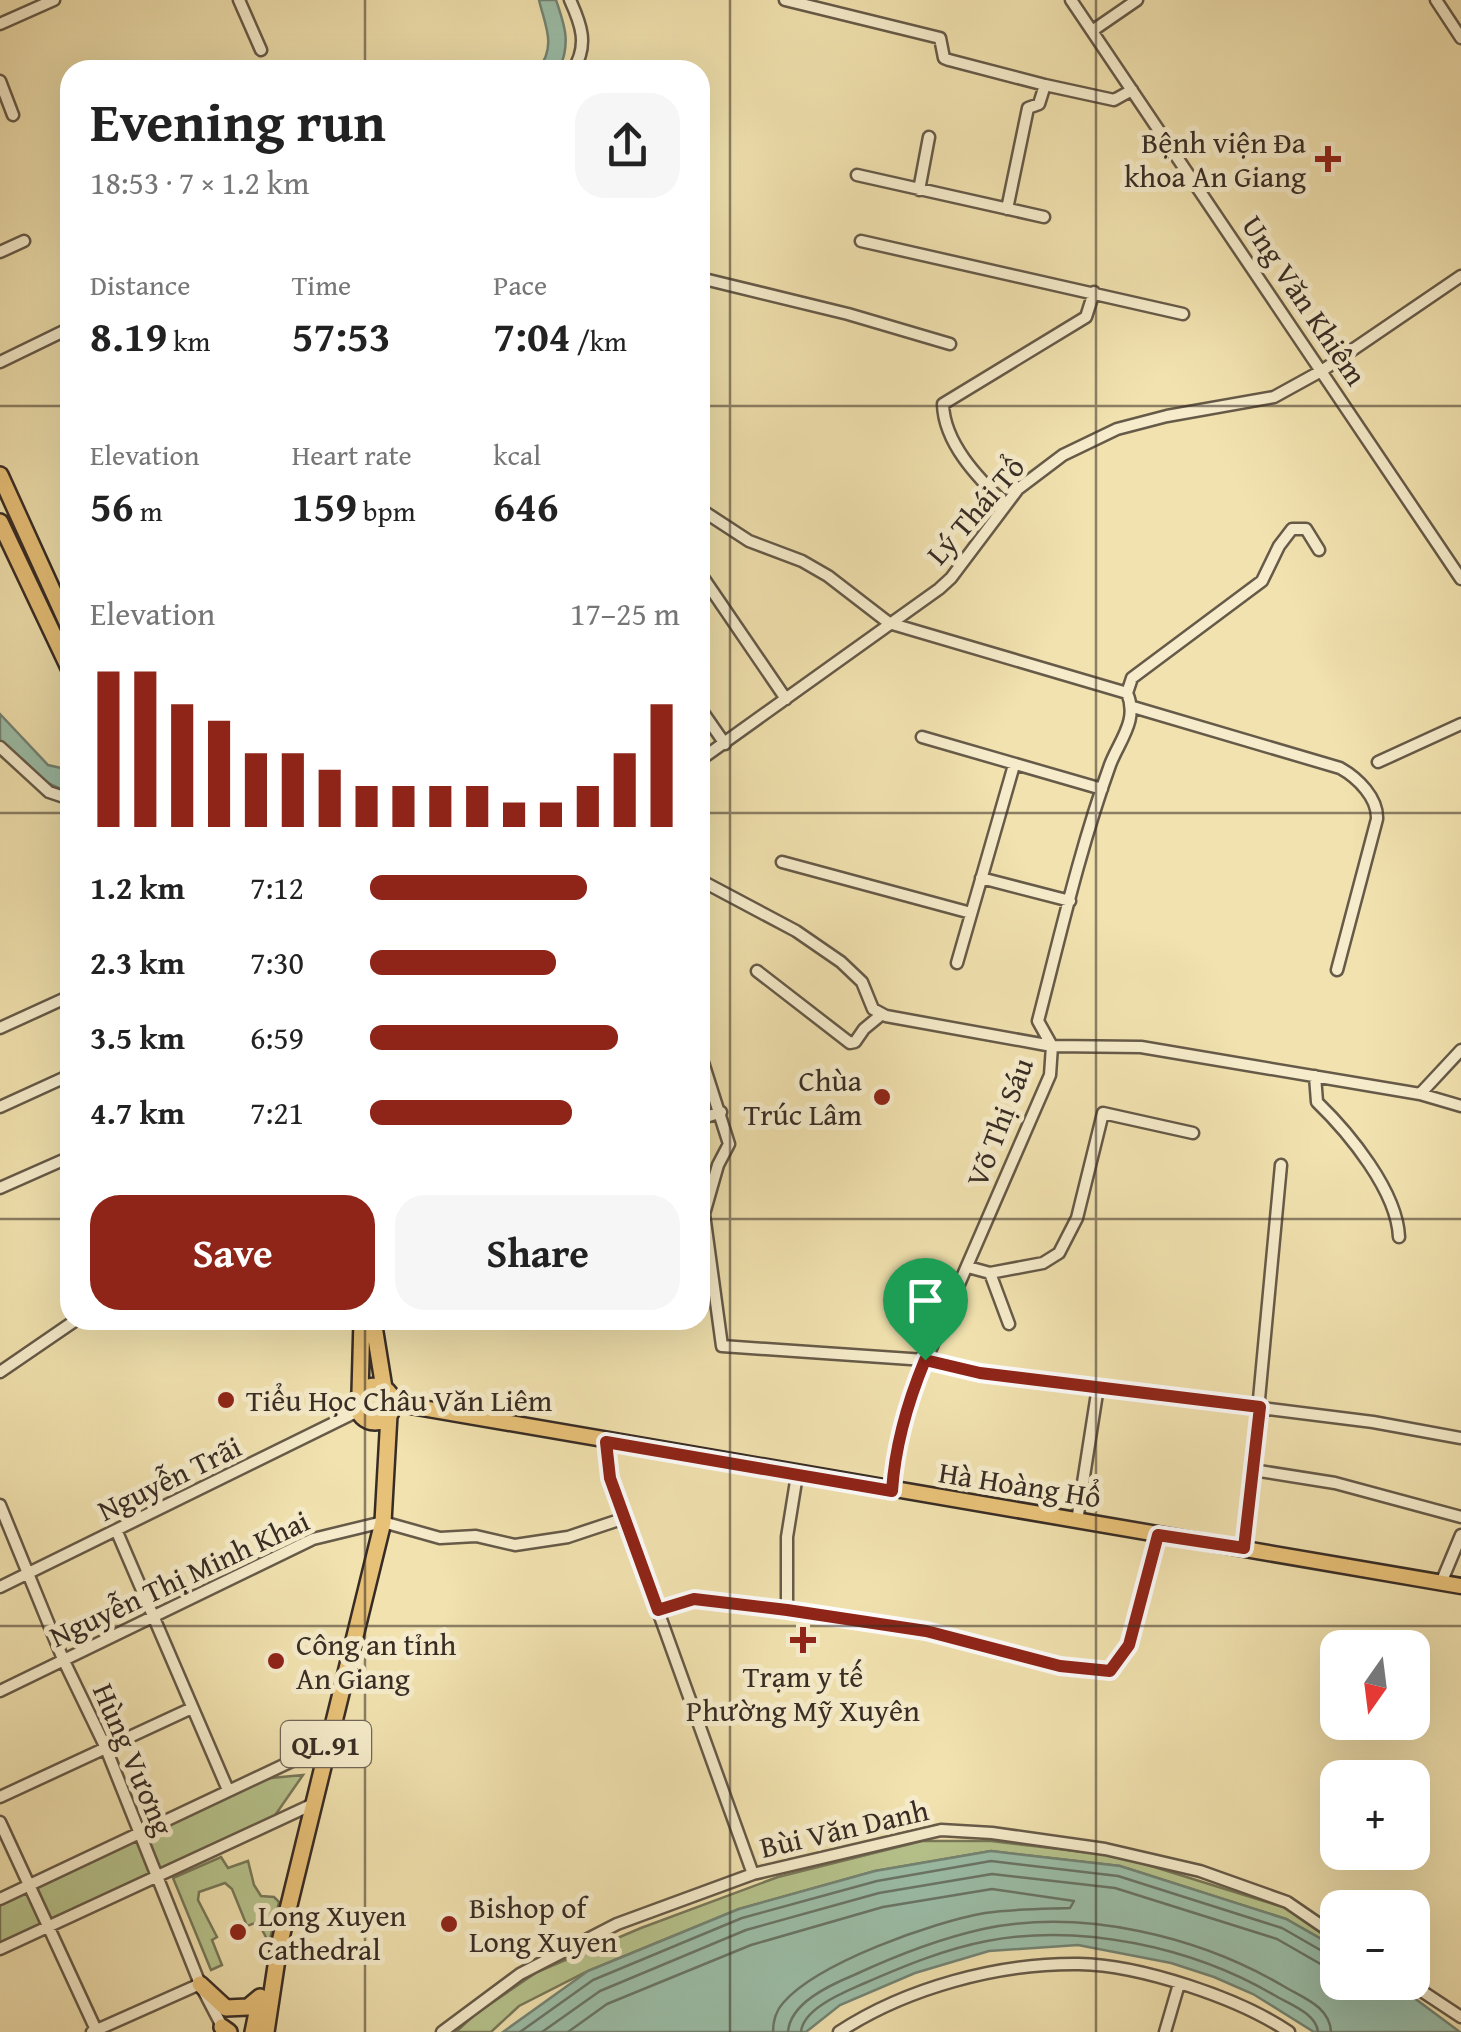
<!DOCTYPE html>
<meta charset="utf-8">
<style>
:root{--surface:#fff;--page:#f6f6f6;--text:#222;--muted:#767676;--accent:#8f2418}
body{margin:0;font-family:"Gentium Book Plus",serif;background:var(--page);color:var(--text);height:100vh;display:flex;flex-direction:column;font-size:38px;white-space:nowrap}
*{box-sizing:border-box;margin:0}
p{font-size:32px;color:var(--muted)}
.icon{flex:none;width:55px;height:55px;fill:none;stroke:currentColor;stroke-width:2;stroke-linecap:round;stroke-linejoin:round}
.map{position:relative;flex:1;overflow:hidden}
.panel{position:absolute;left:60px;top:60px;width:650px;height:1270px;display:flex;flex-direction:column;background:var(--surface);border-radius:30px;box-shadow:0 10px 40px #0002}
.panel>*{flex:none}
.needle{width:65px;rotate:194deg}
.fabs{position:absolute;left:1320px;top:1630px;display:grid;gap:20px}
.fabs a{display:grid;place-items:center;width:110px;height:110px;border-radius:20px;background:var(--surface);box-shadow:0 10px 40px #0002;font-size:50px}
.pin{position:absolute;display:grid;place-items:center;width:85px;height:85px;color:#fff;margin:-102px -42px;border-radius:50% 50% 50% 0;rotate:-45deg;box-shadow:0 0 10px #0007}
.pin .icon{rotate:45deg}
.round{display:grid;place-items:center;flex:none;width:105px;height:105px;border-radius:30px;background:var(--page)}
.head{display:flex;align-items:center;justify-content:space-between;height:170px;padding:0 30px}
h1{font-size:55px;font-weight:700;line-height:75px}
.stats{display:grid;grid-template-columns:repeat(3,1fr);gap:15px;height:170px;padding:10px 30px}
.stats div{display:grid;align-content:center}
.stats b{font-size:42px;font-weight:700}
.stats small{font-size:28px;font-weight:400}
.stats p{font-size:28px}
.chart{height:280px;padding:20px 30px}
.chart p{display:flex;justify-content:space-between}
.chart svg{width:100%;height:180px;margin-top:10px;stroke:var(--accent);stroke-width:6}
.action{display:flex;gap:20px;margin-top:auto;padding:20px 30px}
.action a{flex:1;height:115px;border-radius:30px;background:var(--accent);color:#fff;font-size:40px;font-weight:700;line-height:115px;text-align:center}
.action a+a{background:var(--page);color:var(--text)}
ul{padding:0 30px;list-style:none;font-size:32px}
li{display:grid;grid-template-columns:160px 120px 1fr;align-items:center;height:75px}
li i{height:25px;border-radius:12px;background:var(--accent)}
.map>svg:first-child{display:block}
.green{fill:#b7c48d;stroke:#777859;stroke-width:2.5}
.water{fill:#9bbea8;stroke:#738474;stroke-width:2.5}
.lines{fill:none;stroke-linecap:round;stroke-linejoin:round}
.shore{stroke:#697566;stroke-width:2.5}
.minor-casing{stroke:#665a48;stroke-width:15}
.major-casing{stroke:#372c25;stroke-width:19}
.highway-casing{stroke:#372c25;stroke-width:20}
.minor{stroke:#f6eccb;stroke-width:10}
.major{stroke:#e8c178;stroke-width:14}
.highway{stroke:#e8c178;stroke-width:15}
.route-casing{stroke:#fff;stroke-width:20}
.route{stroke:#8f2418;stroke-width:12}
.grid{fill:none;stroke:#372c25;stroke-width:2.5;stroke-opacity:0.55}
.poi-dot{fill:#8f2418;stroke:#f6eccb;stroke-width:4}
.labels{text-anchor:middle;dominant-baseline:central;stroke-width:10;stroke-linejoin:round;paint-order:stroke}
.shield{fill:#f6eccb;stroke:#706657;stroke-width:2.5}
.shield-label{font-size:28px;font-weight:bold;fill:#372c25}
.poi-label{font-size:30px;fill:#372c25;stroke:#f6eccb;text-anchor:start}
.street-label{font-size:30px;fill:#372c25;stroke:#f6eccb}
</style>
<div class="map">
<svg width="1461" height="2032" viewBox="0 0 1461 2032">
<rect width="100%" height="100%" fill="#f1e2af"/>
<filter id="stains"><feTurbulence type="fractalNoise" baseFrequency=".002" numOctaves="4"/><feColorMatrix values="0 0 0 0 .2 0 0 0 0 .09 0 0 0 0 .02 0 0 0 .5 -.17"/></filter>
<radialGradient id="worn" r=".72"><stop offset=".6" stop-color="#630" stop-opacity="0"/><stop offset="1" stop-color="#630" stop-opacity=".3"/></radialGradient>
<path class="green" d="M303 1775 269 1824 0 1949V1900L250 1780Z
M922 1841H991L1119 1856 1286 1908 1337 1943V1948L1286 1919 1120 1866 991 1851 875 1871 739 1909 588 1971 519 2006 491 2032H456L474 2015 537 1972 641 1928 778 1877Z
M221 1857 228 1868 248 1861 254 1885 261 1896 274 1897 279 1902 269 1943 258 1922 247 1926 232 1889 225 1883 199 1892 198 1900 217 1937 212 1940 222 1965 211 1970 173 1878Z"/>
<path class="water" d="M539 0H556C565 26 571 43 559 70H538C557 45 545 26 539 0Z
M0 714 48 765 70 770V793L43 781 0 744Z
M991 1851 1120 1866 1286 1919 1337 1948 1338 1982 1394 1983 1460 2032H1314L1253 1994 1214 1977 1171 1963 1078 1945 989 1951 915 1973 840 2005 806 2032H503L588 1971 739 1909 875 1871Z"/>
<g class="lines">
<path class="shore" d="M520 2032 593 1980 742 1918 877 1881 991 1861 1118 1876 1282 1928 1329 1955 1338 1956
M542 2032 600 1991 746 1930 879 1893 992 1874 1115 1888 1277 1939 1324 1966 1338 1969
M568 2032 607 2004 751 1945 883 1907 992 1889 1074 1901 1070 1908C1042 1909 1013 1909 985 1913 933 1922 817 1963 783 2003 775 2012 773 2021 773 2032
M788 2032C790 2003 830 1985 854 1975 895 1956 938 1939 983 1929 1082 1908 1199 1936 1285 1987 1304 1998 1330 2007 1331 2032
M801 2032C803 2008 845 1992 865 1983 904 1966 945 1949 987 1941 1081 1923 1192 1947 1274 1995 1289 2004 1316 2013 1318 2032"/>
<g class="minor-casing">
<path id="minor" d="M239 0 261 50
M570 0C581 24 589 45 573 70
M785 0 940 38 944 58 949 60 1045 85
M1071 0 1461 579
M1436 0 1461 38
M0 24 54 0
M1092 31 1137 0
M0 81 13 115
M857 175 1044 217
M919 190 929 137
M1007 209 1028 108 1039 104 1045 85 1114 100 1132 90
M861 241 1183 314
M0 252 24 241
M700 278 848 314 950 344
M0 362 70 328
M1005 504C978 478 944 443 943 404L1086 317 1094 292
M700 509 749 541 802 561 828 576 889 623 1127 693C1139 720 1119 741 1110 765 1080 848 1060 936 1038 1021L1052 1046
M700 573 786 699
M1127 693 1132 678 1262 581 1279 546 1292 529H1306L1319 550
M1133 707 1340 768C1358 778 1378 798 1377 819L1337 970
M700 708 725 744
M922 737 1102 789
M0 747 49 792 70 799
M700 760 939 589 951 578 1018 489 1063 455 1117 429 1167 416 1274 397 1323 370 1461 276
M1378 762 1461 724
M782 862 971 913
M981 878 1070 901
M700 880 796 931 841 962 862 982 873 1009 886 1016 1052 1046 1141 1047 1420 1094 1461 1106
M957 963 1014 765
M757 971 850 1043 855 1042 864 1029 881 1015
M0 1028 70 996
M700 1053 729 1144 718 1165 704 1214 722 1346 925 1360 980 1373 1373 1422 1461 1438
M1315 1076 1317 1102C1349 1133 1397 1191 1399 1237
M1420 1094 1461 1050
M0 1107 70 1075
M700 1119 721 1112
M0 1188 70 1157
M968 1267 990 1273 1043 1263 1059 1253 1077 1218 1103 1113 1193 1133
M990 1273 1009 1324
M0 1372 76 1320
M605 1442 610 1478 753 1874
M1253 1470 1335 1483 1461 1517
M892 1491 894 1467 913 1390 1050 1075 1052 1046
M0 1505 63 1659 105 1746 200 1984 225 2032
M1077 1521 1098 1387
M117 1532 228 1790
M1245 1548 1281 1165
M1441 1583 1461 1535
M0 1587 358 1411
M658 1609 693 1599 787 1610 926 1631 1060 1665 1110 1671 1129 1645 1158 1535
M787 1610V1537L797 1475
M0 1691 313 1539 383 1522 440 1538 476 1536 515 1545 568 1537 625 1518
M0 1797 192 1708
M0 1822 97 2032
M0 1899 326 1745
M0 1949 311 1805
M1408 1982 1461 2017
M92 2032 200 1984
M442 2032 520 1974 617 1924 753 1874 941 1830 992 1833 1105 1849 1200 1871 1287 1902 1338 1937
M839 2032C906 1988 998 1963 1079 1964 1140 1965 1239 1998 1289 2032
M1165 2032 1179 1984"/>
</g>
<g class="major-casing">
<path id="major" d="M393 1403 1461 1586"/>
</g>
<g class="highway-casing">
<path id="highway" d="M0 475 70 629
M0 522 70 670
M373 1320 384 1388
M357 1404a18 18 0 1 1 36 0a18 18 0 1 1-36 0Z
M360 1393 362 1320
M200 1984 226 2008 248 2007 260 1997
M222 2027 229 2032
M253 2032 260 1998
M266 2032 279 1946 383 1522 389 1415"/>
</g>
<use href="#minor" class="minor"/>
<use href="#major" class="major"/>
<use href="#highway" class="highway"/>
</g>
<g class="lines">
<g class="route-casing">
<path id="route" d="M925 1360 980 1373 1260 1407 1244 1548 1158 1535 1129 1645 1110 1671 1060 1666 926 1631 787 1610 694 1599 658 1610 610 1478 606 1442 892 1491C895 1446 908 1401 925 1360Z"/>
</g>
<use href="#route" class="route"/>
</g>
<path class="grid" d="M365 0V70M730 0V2032M1096 0V2032M0 406H70M700 406H1461M0 813H70M700 813H1461M0 1219H70M700 1219H1461M365 1320V2032M0 1626H1461"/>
<g class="poi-dot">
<path d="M1323 144h10v10h10v10h-10v10h-10v-10h-10v-10h10z"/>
<circle cx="882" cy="1097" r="10"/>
<circle cx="226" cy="1400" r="10"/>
<path d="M798 1625h10v10h10v10h-10v10h-10v-10h-10v-10h10z"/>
<circle cx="276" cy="1661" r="10"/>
<circle cx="449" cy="1924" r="10"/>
<circle cx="238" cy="1932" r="10"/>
</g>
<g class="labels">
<rect class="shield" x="281" y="1721" width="90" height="46" rx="8"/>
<g class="shield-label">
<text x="326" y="1744">QL.91</text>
</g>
<g class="poi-label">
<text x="1306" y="142" text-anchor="end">Bệnh viện Đa<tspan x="1306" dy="34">khoa An Giang</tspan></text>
<text x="862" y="1080" text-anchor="end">Chùa<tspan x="862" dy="34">Trúc Lâm</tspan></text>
<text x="246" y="1400">Tiểu Học Châu Văn Liêm</text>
<text x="296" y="1644">Công an tỉnh<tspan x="296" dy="34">An Giang</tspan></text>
<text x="803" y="1676" text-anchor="middle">Trạm y tế<tspan x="803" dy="34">Phường Mỹ Xuyên</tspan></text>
<text x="469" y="1907">Bishop of<tspan x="469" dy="34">Long Xuyen</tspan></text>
<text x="258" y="1915">Long Xuyen<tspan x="258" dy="34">Cathedral</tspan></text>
</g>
<g class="street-label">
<text transform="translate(1305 300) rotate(56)">Ung Văn Khiêm</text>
<text transform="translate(975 510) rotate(-49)">Lý Thái Tổ</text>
<text transform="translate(999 1122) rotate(-69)">Võ Thị Sáu</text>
<text transform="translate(169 1478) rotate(-26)">Nguyễn Trãi</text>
<text transform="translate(1020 1484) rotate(9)">Hà Hoàng Hổ</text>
<text transform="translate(179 1578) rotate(-25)">Nguyễn Thị Minh Khai</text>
<text transform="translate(134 1759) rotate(67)">Hùng Vương</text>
<text transform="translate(844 1828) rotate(-13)">Bùi Văn Danh</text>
</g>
</g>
<rect width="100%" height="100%" filter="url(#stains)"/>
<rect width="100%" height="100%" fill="url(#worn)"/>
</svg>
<div class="fabs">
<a><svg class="needle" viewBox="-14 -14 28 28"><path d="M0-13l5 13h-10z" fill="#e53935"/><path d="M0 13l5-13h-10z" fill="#767676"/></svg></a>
<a>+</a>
<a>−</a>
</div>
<div class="pin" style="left:925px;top:1360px;background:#1e9e55"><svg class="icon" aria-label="arrive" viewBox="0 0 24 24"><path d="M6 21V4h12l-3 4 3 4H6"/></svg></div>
<section class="panel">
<div class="head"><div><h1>Evening run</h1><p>18:53 · 7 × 1.2 km</p></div><a class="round"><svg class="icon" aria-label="share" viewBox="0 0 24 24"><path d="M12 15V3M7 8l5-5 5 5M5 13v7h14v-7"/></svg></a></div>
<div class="stats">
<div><p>Distance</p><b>8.19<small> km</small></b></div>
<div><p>Time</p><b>57:53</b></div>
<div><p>Pace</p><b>7:04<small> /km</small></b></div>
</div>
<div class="stats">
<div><p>Elevation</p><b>56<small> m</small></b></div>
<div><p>Heart rate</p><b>159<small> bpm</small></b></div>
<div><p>kcal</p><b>646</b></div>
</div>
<div class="chart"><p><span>Elevation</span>17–25 m</p>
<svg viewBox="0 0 160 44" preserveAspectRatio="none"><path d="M5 44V6M15 44V6M25 44V14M35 44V18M45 44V26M55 44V26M65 44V30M75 44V34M85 44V34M95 44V34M105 44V34M115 44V38M125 44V38M135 44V34M145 44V26M155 44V14"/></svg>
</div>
<ul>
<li><b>1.2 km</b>7:12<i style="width:70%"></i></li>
<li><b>2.3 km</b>7:30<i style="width:60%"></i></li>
<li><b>3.5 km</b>6:59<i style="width:80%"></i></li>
<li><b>4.7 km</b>7:21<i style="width:65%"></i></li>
</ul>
<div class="action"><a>Save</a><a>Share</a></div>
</section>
</div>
